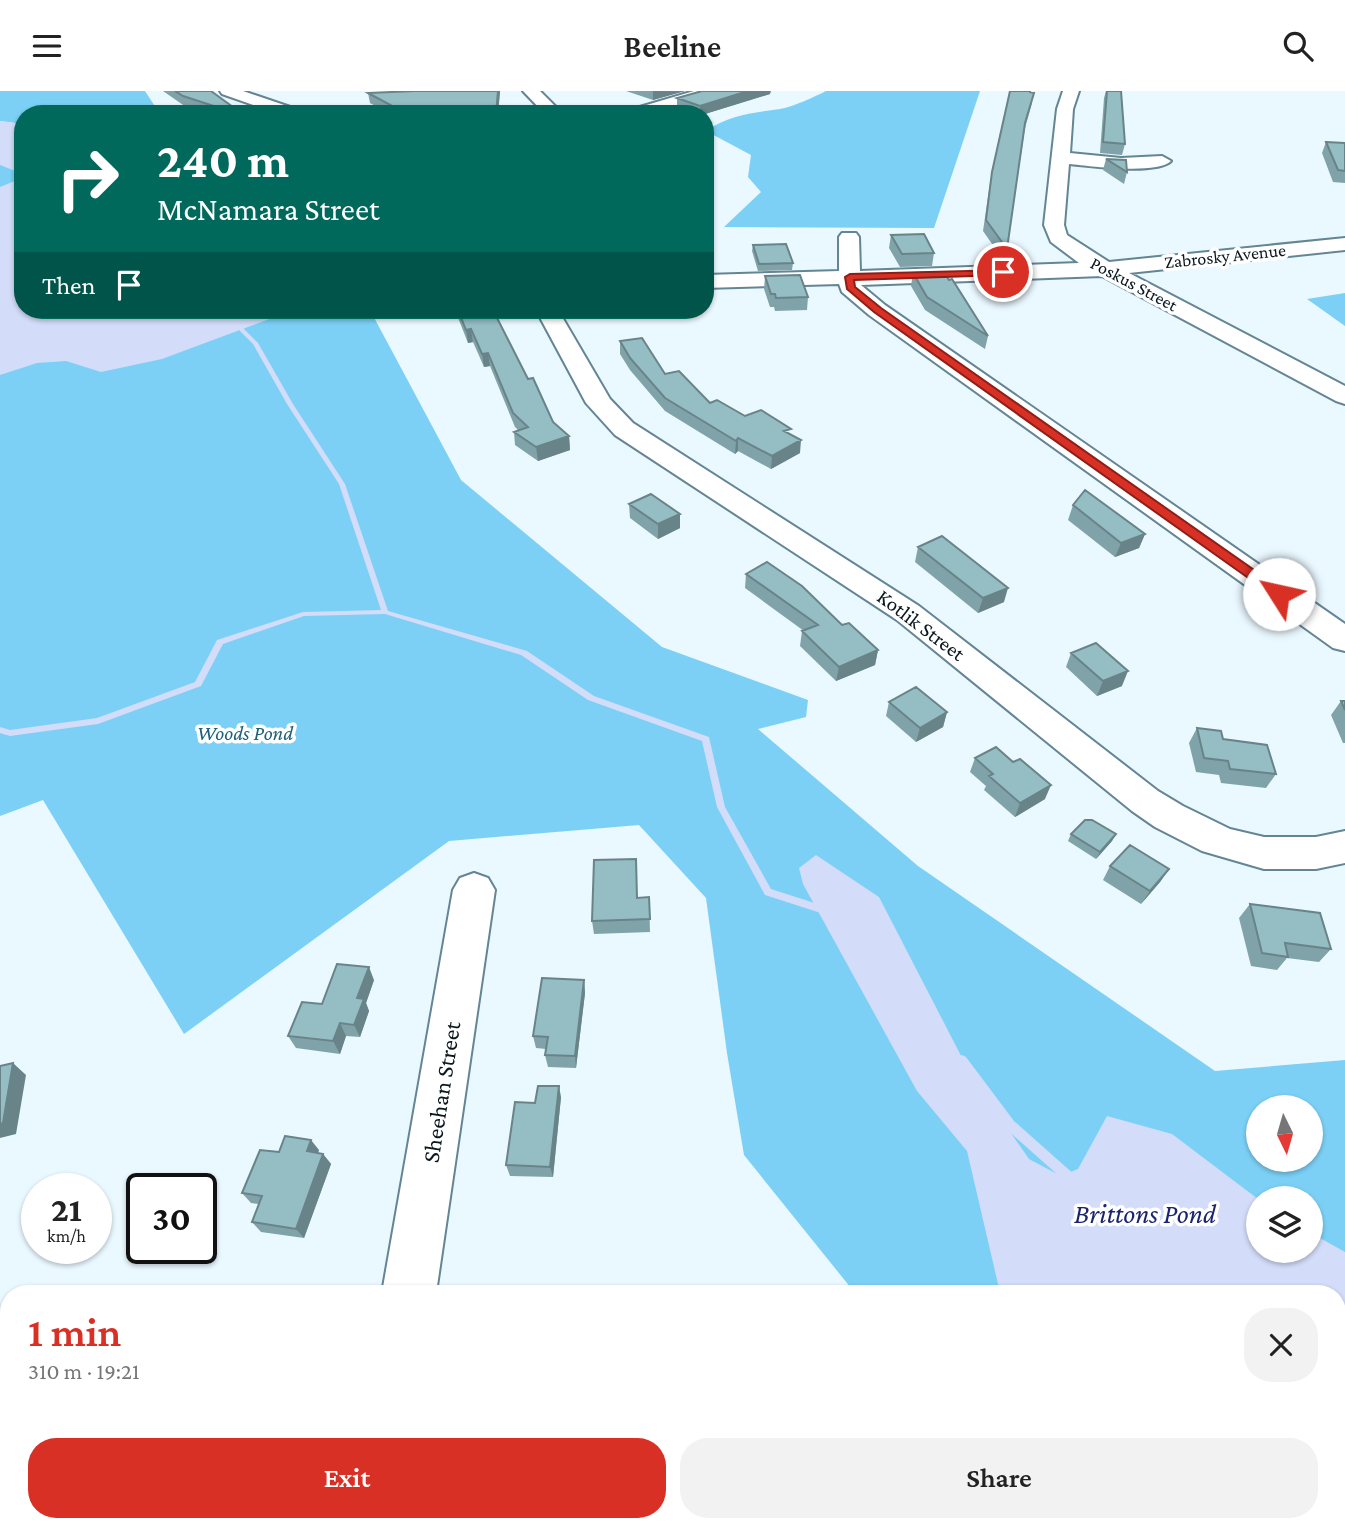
<!DOCTYPE html>
<meta charset="utf-8">
<style>
body{margin:0;font-family:"Crimson Pro",serif;background:#f2f2f2;color:#222;height:100vh;display:flex;flex-direction:column;font-size:26px;white-space:nowrap}
*{box-sizing:border-box;margin:0}
p{font-size:23px;color:#767676}
.icon{flex:none;width:38px;height:38px;fill:none;stroke:currentColor;stroke-width:2;stroke-linecap:round;stroke-linejoin:round}
.map{position:relative;flex:1;overflow:hidden}
.details{position:absolute;left:0px;top:1194px;width:1346px;height:247px;display:flex;flex-direction:column;background:#fff;border-radius:28px 28px 0 0;box-shadow:0 2px 5px #0004}
.details>*{flex:none}
.banner{position:absolute;left:14px;top:14px;width:700px;height:214px;border-radius:28px;box-shadow:0 2px 5px #0004;background:#00695c;color:#fff;overflow:hidden}
.needle{width:46px;rotate:175deg}
.controls{position:absolute;left:1246px;top:1004px;display:grid;gap:14px}
.controls a{display:grid;place-items:center;width:77px;height:77px;border-radius:50%;background:#fff;box-shadow:0 2px 5px #0004;font-size:35px}
.speed{position:absolute;left:21px;top:1082px;display:flex;gap:14px;font-size:35px;font-weight:700;text-align:center}
.speed>*{display:grid;place-content:center;width:91px;height:91px;border-radius:50%;background:#fff;box-shadow:0 2px 5px #0004;line-height:1}
.speed small{font-size:18px;font-weight:400}
.speed .limit{border:4px solid #111;border-radius:10px;background:#fff;color:#111}
.pin{position:absolute;display:grid;place-items:center;width:60px;height:60px;color:#fff;margin:-30px;border:4px solid #fff;border-radius:50%;box-shadow:0 2px 7px #0007}
.me{position:absolute;width:77px;margin:-38px;rotate:305deg;stroke-linejoin:round;filter:drop-shadow(0 0 5px #0008)}
.turn{display:flex;align-items:center;gap:24px;height:147px;padding:0 28px;font-size:32px}
.turn .icon{width:91px;height:91px;stroke-width:2.5}
.turn b{display:block;font-size:49px;line-height:60px}
.then{display:flex;align-items:center;height:66px;padding:0 28px;background:#0003;gap:14px;font-size:26px}
.round{display:grid;place-items:center;flex:none;width:74px;height:74px;border-radius:28px;background:#f2f2f2}
.head{display:flex;align-items:center;justify-content:space-between;height:119px;padding:0 28px}
h1{font-size:42px;font-weight:600;line-height:52px;color:#d93025}
.primary-button{display:flex;gap:14px;margin-top:auto;padding:14px 28px}
.primary-button a{flex:1;height:80px;border-radius:28px;background:#d93025;color:#fff;font-size:28px;font-weight:600;line-height:80px;text-align:center}
.primary-button a+a{background:#f2f2f2;color:#222}
header{display:flex;justify-content:space-between;align-items:center;height:91px;padding:0 28px;background:#fff;font-size:32px;font-weight:600}
.map>svg:first-child{display:block}
.green{fill:#7cd0f6;fill-rule:evenodd}
.water{fill:#d3dcf8}
.lines{fill:none;stroke-linecap:round;stroke-linejoin:round}
.stream{fill:#d3dcf8;fill-rule:evenodd}
.minor-casing{stroke:#648594;stroke-width:4}
.minor{fill:#fff;fill-rule:evenodd}
.wall{fill:#80a3a9}
.shaded-wall{fill:#688489}
.building{fill:#95bdc4;stroke:#688489;stroke-width:2}
.route{fill:#d93025;stroke:#8d1f18;stroke-width:2}
.labels{text-anchor:middle;dominant-baseline:central;stroke-width:7;stroke-linejoin:round;paint-order:stroke}
.far-street-label{font-size:18px;fill:#0a171d;stroke:#fff}
.street-label{font-size:21px;fill:#0a171d;stroke:#fff}
.park-label{font-size:21px;font-style:italic;fill:#1e607a;stroke:#fff}
.near-street-label{font-size:24px;fill:#0a171d;stroke:#fff}
.near-water-label{font-size:28px;font-style:italic;fill:#1a236e;stroke:#fff}
</style>
<header><svg class="icon" aria-label="menu" viewBox="0 0 24 24"><path d="M4 6h16M4 12h16M4 18h16"/></svg>Beeline<svg class="icon" aria-label="search" viewBox="0 0 24 24"><circle cx="10" cy="10" r="6"/><path d="M15 15l6 6"/></svg></header>
<div class="map">
<svg width="1345" height="1440" viewBox="0 0 1345 1440">
<rect width="100%" height="100%" fill="#eaf8ff"/>
<path class="green" d="M 0,0 L 145,0 L 160,23 L 23,23 L 23,33 L 0,30 Z
M 826,0 L 980,0 L 934,137 L 724,136 L 761,101 L 748,86 L 751,64 L 706,40 C 729,24 752,22 780,18 C 795,15 812,7 826,0 Z
M 0,60 L 23,71 L 23,219 L 370,219 L 461,389 L 662,556 L 808,609 L 806,626 L 758,638 L 918,775 L 1215,980 L 1345,969 L 1345,1440 L 1181,1440 L 1169,1432 L 1337,1432 L 1337,1202 L 855,1202 L 744,1064 L 727,962 L 706,807 L 639,734 L 449,750 L 184,943 L 43,709 L 0,725 ZM 1258,1017 L 1311,1017 L 1311,1069 L 1258,1069 ZM 1258,1108 L 1311,1108 L 1311,1160 L 1258,1160 Z
M 1345,202 L 1345,235 L 1307,208 Z"/>
<path class="water" d="M 0,30 L 23,33 L 23,219 L 294,219 L 162,268 L 101,281 L 66,270 L 37,272 L 0,284 L 0,96 L 22,87 L 18,81 L 0,74 Z
M 816,764 L 879,806 L 972,986 L 1029,1068 L 1061,1085 L 1078,1078 L 1107,1025 L 1172,1043 L 1258,1108 L 1258,1160 L 1311,1160 L 1311,1142 L 1345,1161 L 1345,1440 L 1299,1440 L 1286,1432 L 1337,1432 L 1337,1202 L 1004,1202 L 998,1193 L 967,1060 L 917,1000 L 803,793 L 799,777 Z"/>
<g class="lines">
<path class="stream" d="M 229,219 L 233,219 L 244,238 L 258,252 L 293,313 L 345,393 L 388,520 L 527,560 L 594,605 L 709,646 L 725,716 L 771,798 L 830,817 L 832,820 L 830,823 L 827,824 L 765,804 L 717,716 L 702,650 L 588,609 L 521,564 L 385,523 L 304,525 L 223,553 L 201,595 L 98,633 L 10,645 L 0,642 L 0,636 L 10,639 L 97,627 L 195,591 L 217,549 L 303,521 L 381,519 L 339,393 L 287,313 L 253,253 L 240,240 Z
M 962,964 L 966,966 L 1014,1030 L 1076,1085 L 1078,1089 L 1076,1093 L 1072,1095 L 1068,1093 L 1006,1038 L 958,972 L 957,969 L 958,966 Z"/>
<defs>
<path id="minor" d="M 220,0 L 243,0 L 302,20 L 304,23 L 279,23 L 222,3 Z
M 523,0 L 540,0 L 563,23 L 545,23 Z
M 694,0 L 719,0 L 717,3 L 650,23 L 624,23 L 626,20 Z
M 1063,0 L 1079,0 L 1073,18 L 1070,62 L 1121,67 L 1162,65 L 1171,70 C 1157,84 1089,75 1069,73 L 1064,134 L 1067,144 L 1109,171 L 1345,147 L 1345,159 L 1129,182 L 1345,295 L 1345,313 L 1336,310 L 1102,185 L 861,194 L 885,214 L 1345,533 L 1345,560 L 1333,557 L 869,224 L 842,201 L 839,193 L 705,197 L 705,184 L 839,180 L 839,146 L 842,142 L 856,142 L 859,146 L 860,180 L 1079,172 L 1051,151 L 1044,134 L 1057,18 Z
M 536,219 L 558,219 L 610,308 L 633,332 L 919,515 L 1158,700 L 1183,715 L 1230,738 L 1264,746 L 1316,746 L 1345,740 L 1345,772 L 1316,778 L 1264,778 L 1202,760 L 1155,736 L 1132,720 L 897,529 L 615,344 L 586,312 Z
M 474,782 L 488,787 L 495,799 L 436,1202 L 382,1202 L 453,799 L 460,787 Z
M 341,1432 L 403,1432 L 402,1440 L 340,1440 Z"/>
</defs>
<use href="#minor" class="minor-casing"/>
<use href="#minor" class="minor"/>
</g>
<path class="wall" d="M 163,0 L 211,0 L 238,23 L 208,23 L 186,16 Z
M 415,0 L 500,0 L 498,23 L 390,23 L 370,12 L 368,2 Z
M 626,0 L 685,0 L 653,9 Z
M 1010,0 L 1030,1 L 1032,12 L 1025,37 L 1007,158 L 1004,170 L 983,140 L 990,92 Z
M 1106,0 L 1121,0 L 1125,53 L 1122,64 L 1100,62 L 1104,7 Z
M 770,3 L 705,23 L 693,23 L 677,18 L 677,7 Z
M 1326,51 L 1345,52 L 1345,92 L 1333,91 L 1322,62 Z
M 1106,68 L 1127,81 L 1124,93 L 1103,79 Z
M 891,144 L 934,162 L 932,175 L 900,176 L 889,157 Z
M 753,154 L 793,172 L 792,179 L 758,180 L 752,160 Z
M 913,182 L 988,245 L 985,258 L 925,219 L 911,195 Z
M 765,185 L 808,206 L 807,219 L 775,220 L 774,216 L 770,216 L 764,198 Z
M 455,219 L 493,219 L 528,288 L 553,331 L 569,345 L 570,359 L 538,370 L 515,354 L 514,341 L 518,339 L 515,336 L 490,275 L 484,276 L 473,251 L 468,252 Z
M 620,250 L 665,283 L 710,312 L 745,325 L 800,362 L 771,378 L 738,360 L 735,363 L 665,320 L 630,279 L 620,263 Z
M 629,413 L 680,423 L 680,437 L 658,448 L 630,427 Z
M 1073,414 L 1145,443 L 1139,457 L 1115,466 L 1068,429 Z
M 918,456 L 1004,511 L 978,522 L 915,471 Z
M 746,483 L 842,534 L 878,559 L 875,574 L 836,590 L 800,555 L 802,540 L 804,540 L 745,497 Z
M 1071,562 L 1122,595 L 1097,605 L 1066,576 Z
M 1341,610 L 1345,610 L 1345,652 L 1343,652 L 1331,624 Z
M 889,611 L 947,621 L 943,636 L 916,651 L 886,625 Z
M 1197,637 L 1223,648 L 1276,683 L 1266,697 L 1221,692 L 1219,684 L 1196,681 L 1189,652 Z
M 975,667 L 1013,671 L 1045,708 L 1015,726 L 984,699 L 986,695 L 970,681 Z
M 1071,743 L 1116,743 L 1112,750 L 1096,768 L 1068,750 Z
M 1110,775 L 1169,778 L 1160,791 L 1141,813 L 1103,789 Z
M 649,806 L 650,841 L 594,843 L 592,830 L 637,807 Z
M 1250,813 L 1331,858 L 1319,871 L 1287,867 L 1277,879 L 1251,875 L 1239,827 Z
M 374,889 L 366,912 L 369,920 L 360,946 L 346,945 L 340,963 L 296,957 L 288,945 L 322,913 Z
M 584,889 L 585,902 L 576,977 L 548,976 L 545,964 L 546,958 L 536,957 L 533,945 Z
M 561,1006 L 553,1086 L 510,1085 L 506,1074 L 535,1012 Z
M 319,1059 L 318,1062 L 323,1063 L 331,1073 L 304,1147 L 261,1141 L 252,1131 L 259,1113 L 251,1112 L 242,1102 L 279,1061 Z"/>
<path class="shaded-wall" d="M 498,0 L 500,0 L 498,23 L 496,23 Z
M 653,0 L 685,0 L 653,9 Z
M 748,0 L 771,0 L 770,3 L 705,23 L 700,23 L 700,15 Z
M 471,238 L 473,251 L 468,252 L 466,239 Z
M 488,262 L 490,275 L 484,276 L 482,263 Z
M 569,345 L 570,359 L 538,370 L 536,356 Z
M 738,347 L 738,360 L 735,363 L 736,350 Z
M 801,349 L 800,362 L 771,378 L 772,365 Z
M 680,423 L 680,437 L 658,448 L 658,433 Z
M 1145,443 L 1139,457 L 1115,466 L 1121,452 Z
M 1008,497 L 1004,511 L 978,522 L 983,507 Z
M 878,559 L 875,574 L 836,590 L 839,576 Z
M 1128,580 L 1122,595 L 1097,605 L 1103,590 Z
M 947,621 L 943,636 L 916,651 L 920,637 Z
M 1051,694 L 1045,708 L 1015,726 L 1020,712 Z
M 1116,743 L 1112,750 L 1096,768 L 1100,761 Z
M 1169,778 L 1160,791 L 1141,813 L 1150,800 Z
M 369,876 L 374,889 L 366,912 L 369,920 L 360,946 L 354,934 L 357,907 Z
M 584,889 L 585,902 L 576,977 L 575,965 Z
M 340,932 L 346,945 L 340,963 L 333,950 Z
M 13,972 L 26,984 L 16,1043 L 0,1047 L 0,1033 Z
M 559,995 L 561,1006 L 553,1086 L 550,1076 Z
M 311,1049 L 319,1059 L 314,1071 L 307,1060 Z
M 323,1063 L 331,1073 L 304,1147 L 296,1138 Z
M 234,1432 L 251,1432 L 250,1440 L 232,1440 Z
M 559,1432 L 562,1432 L 561,1440 L 558,1440 Z"/>
<path class="building" d="M 175,0 L 211,0 L 237,19 L 235,22 L 183,5 Z
M 415,0 L 498,0 L 496,23 L 407,23 L 368,2 Z
M 702,0 L 748,0 L 700,15 L 677,7 Z
M 1010,0 L 1030,0 L 1030,1 L 1034,2 L 1025,32 L 1007,158 L 986,129 L 992,81 Z
M 1107,0 L 1121,0 L 1125,53 L 1103,51 Z
M 1326,51 L 1345,52 L 1345,80 L 1338,79 Z
M 1106,68 L 1126,69 L 1127,81 Z
M 924,143 L 934,162 L 902,163 L 891,144 Z
M 786,153 L 793,172 L 759,173 L 753,154 Z
M 944,181 L 949,189 L 952,188 L 988,245 L 927,206 L 913,182 Z
M 800,184 L 808,206 L 776,207 L 775,203 L 771,203 L 765,185 Z
M 458,219 L 493,219 L 528,288 L 533,287 L 553,331 L 569,345 L 536,356 L 514,341 L 528,336 L 513,322 L 488,262 L 482,263 L 471,238 L 466,239 Z
M 642,247 L 665,283 L 679,280 L 710,312 L 717,309 L 745,325 L 761,319 L 791,338 L 784,340 L 801,349 L 772,365 L 738,347 L 736,350 L 665,307 L 630,267 L 620,250 Z
M 1085,399 L 1145,443 L 1121,452 L 1073,414 Z
M 651,403 L 680,423 L 658,433 L 629,413 Z
M 942,445 L 1008,497 L 983,507 L 918,456 Z
M 767,471 L 802,495 L 842,534 L 849,532 L 878,559 L 839,576 L 802,540 L 818,534 L 746,483 Z
M 1096,552 L 1128,580 L 1103,590 L 1071,562 Z
M 916,596 L 947,621 L 920,637 L 889,611 Z
M 1341,610 L 1345,610 L 1345,619 Z
M 1197,637 L 1221,640 L 1223,648 L 1267,654 L 1276,683 L 1230,678 L 1228,670 L 1204,667 Z
M 996,656 L 1013,671 L 1020,668 L 1051,694 L 1020,712 L 989,685 L 993,683 L 975,667 Z
M 1085,729 L 1092,729 L 1116,743 L 1100,761 L 1071,743 Z
M 1130,754 L 1169,778 L 1150,800 L 1110,775 Z
M 636,768 L 637,807 L 649,806 L 650,828 L 592,830 L 594,769 Z
M 1250,813 L 1320,822 L 1331,858 L 1285,852 L 1288,866 L 1262,862 Z
M 337,873 L 369,876 L 357,907 L 364,908 L 354,934 L 340,932 L 333,950 L 288,945 L 302,911 L 322,913 Z
M 542,887 L 584,889 L 575,965 L 545,964 L 548,946 L 533,945 Z
M 13,972 L 3,1032 L 0,1033 L 0,975 Z
M 538,995 L 559,995 L 550,1076 L 506,1074 L 515,1011 L 535,1012 Z
M 285,1045 L 311,1049 L 307,1060 L 323,1063 L 296,1138 L 252,1131 L 262,1105 L 242,1102 L 260,1059 L 279,1061 Z
M 539,1200 L 539,1202 L 491,1202 L 492,1201 Z
M 173,1432 L 234,1432 L 232,1440 L 171,1440 Z
M 470,1432 L 559,1432 L 558,1440 L 526,1439 L 526,1440 L 469,1440 Z"/>
<path class="route" d="M 1007,179 L 1007,183 L 1003,184 L 854,189 L 855,196 L 881,217 L 1284,500 L 1284,506 L 1275,506 L 874,221 L 847,198 L 845,186 L 850,183 Z"/>
<g class="labels">
<g class="far-street-label">
<text transform="translate(1225 165) rotate(-6)">Zabrosky Avenue</text>
<text transform="translate(1134 193) rotate(28)">Poskus Street</text>
</g>
<g class="street-label">
<text transform="translate(921 534) rotate(37)">Kotlik Street</text>
</g>
<g class="park-label">
<text x="245" y="642">Woods Pond</text>
</g>
<g class="near-street-label">
<text transform="translate(441 1001) rotate(-81)">Sheehan Street</text>
</g>
<g class="near-water-label">
<text x="1145" y="1122">Brittons Pond</text>
</g>
</g>
</svg>
<div class="controls">
<a><svg class="needle" viewBox="-14 -14 28 28"><path d="M0-13l5 13h-10z" fill="#e53935"/><path d="M0 13l5-13h-10z" fill="#767676"/></svg></a>
<a><svg class="icon" aria-label="layers" viewBox="0 0 24 24"><path d="M12 4l9 5-9 5-9-5zM3 14l9 5 9-5"/></svg></a>
</div>
<div class="speed"><div>21<small>km/h</small></div><div class="limit">30</div></div>
<div class="pin" style="left:1003px;top:181px;background:#d93025"><svg class="icon" aria-label="arrive" viewBox="0 0 24 24"><path d="M6 21V4h12l-3 4 3 4H6"/></svg></div>
<svg class="me" style="left:1279px;top:503px" viewBox="-20 -20 40 40"><circle r="19" fill="#fff"/><path d="M0-13L10 11 0 6-10 11z" fill="#d93025"/></svg>
<div class="banner">
<div class="turn"><svg class="icon" aria-label="right" viewBox="0 0 24 24"><path d="M7 20v-9h11M14 6l5 5-5 5"/></svg><div><b>240 m</b>McNamara Street</div></div>
<div class="then">Then<svg class="icon" aria-label="arrive" viewBox="0 0 24 24"><path d="M6 21V4h12l-3 4 3 4H6"/></svg></div>
</div>
<section class="details">
<div class="head"><div><h1>1 min</h1><p>310 m · 19:21</p></div><a class="round"><svg class="icon" aria-label="close" viewBox="0 0 24 24"><path d="M6 6l12 12M18 6L6 18"/></svg></a></div>
<div class="primary-button"><a>Exit</a><a>Share</a></div>
</section>
</div>
